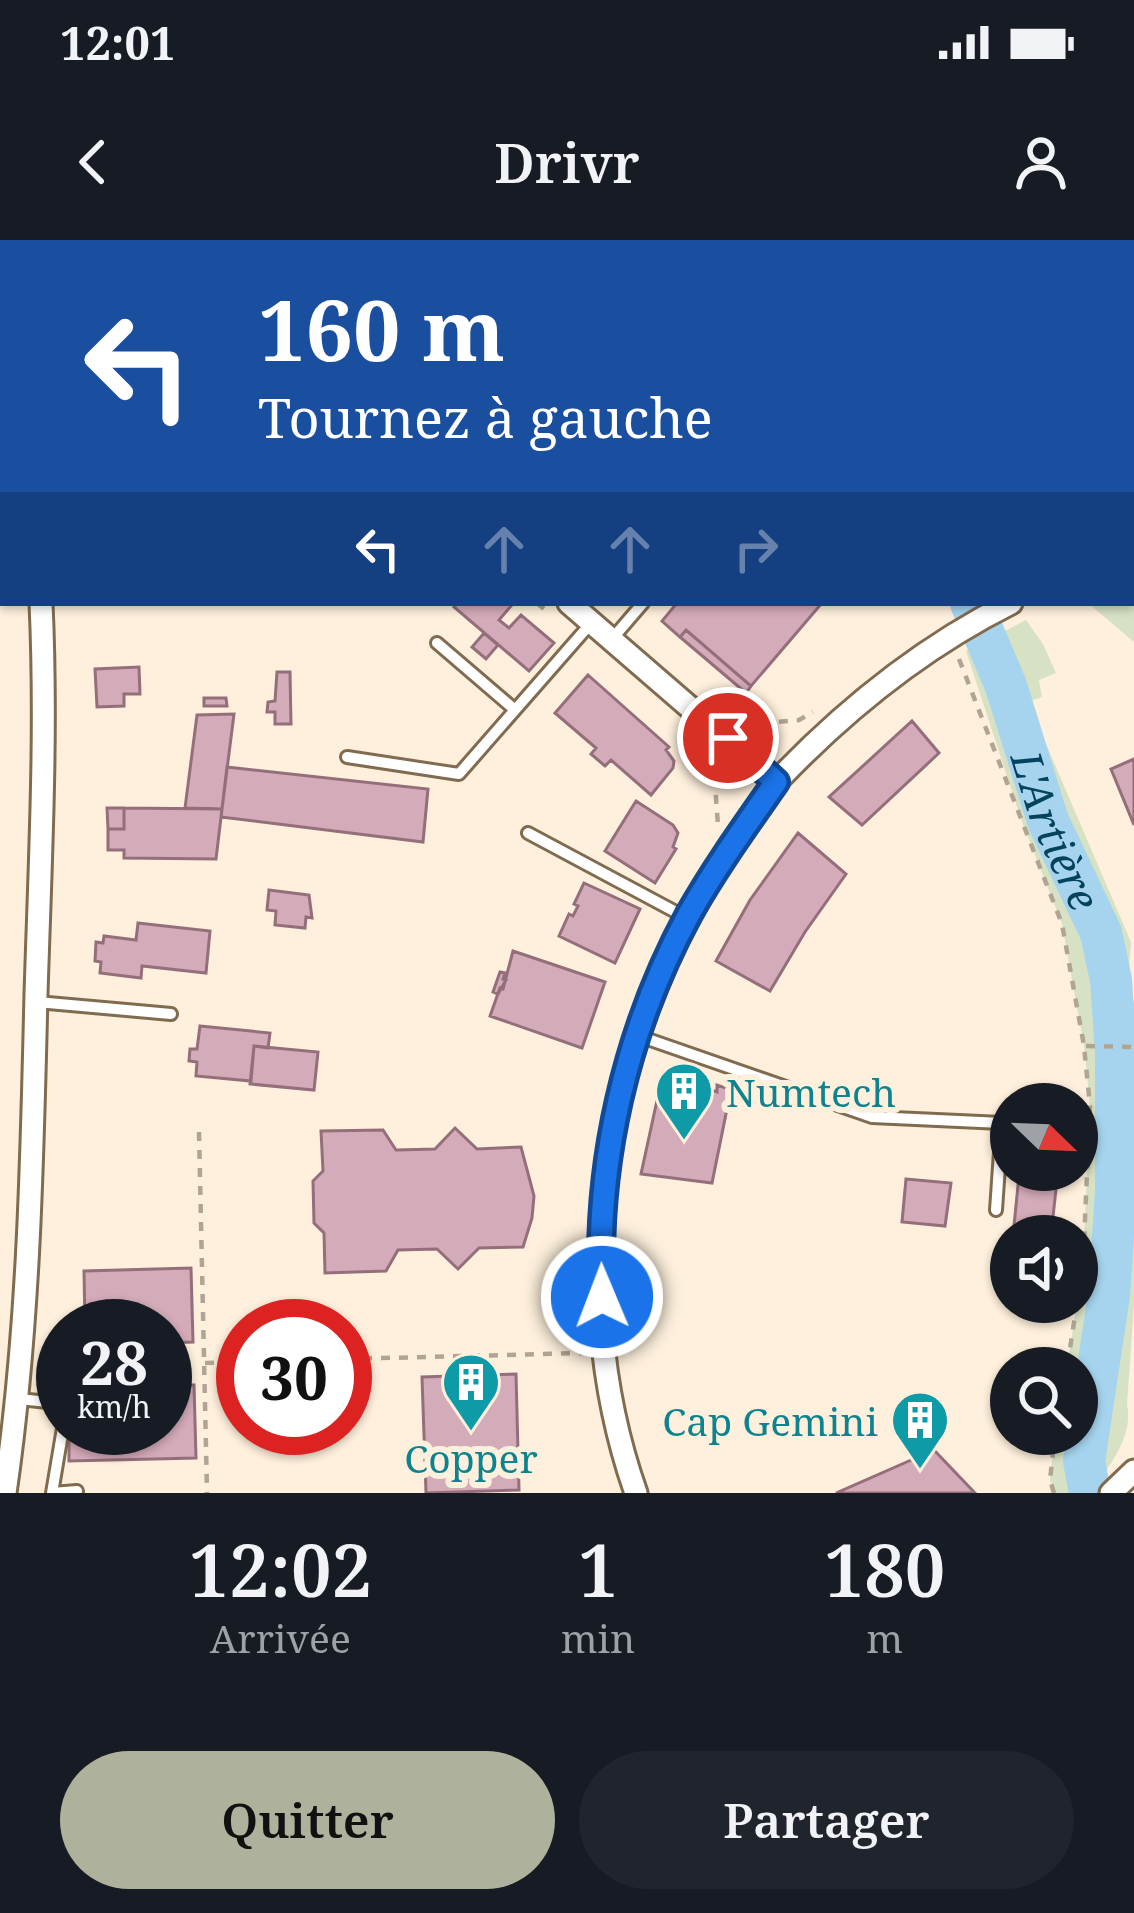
<!DOCTYPE html>
<html lang="fr">
<meta charset="utf-8">
<style>
body{margin:0;font-family:"Noto Serif",serif;background:#20242c;color:#f1f3f6;height:100vh;display:flex;flex-direction:column;font-size:45px;white-space:nowrap}
*{box-sizing:border-box;margin:0}
p{font-size:39px;color:#9ea1a6}
.icon{flex:none;width:66px;height:66px;fill:none;stroke:currentColor;stroke-width:2;stroke-linecap:round;stroke-linejoin:round}
.map{position:relative;height:1253px;overflow:hidden}
.panel{display:flex;flex-direction:column;background:#171b24;flex:1}
.panel>*{flex:none}
.banner{position:absolute;left:0px;top:0px;width:1134px;height:366px;box-shadow:0 3px 9px #0004;background:#1a4fa0;color:#fff;overflow:hidden}
.needle{width:78px;rotate:113deg}
.buttons{position:absolute;left:990px;top:843px;display:grid;gap:24px}
.buttons a{display:grid;place-items:center;width:108px;height:108px;border-radius:50%;background:#171b24;box-shadow:0 3px 9px #0004;font-size:60px}
.speed{position:absolute;left:36px;top:1059px;display:flex;gap:24px;font-size:60px;font-weight:700;text-align:center}
.speed>*{display:grid;place-content:center;width:156px;height:156px;border-radius:50%;background:#171b24;box-shadow:0 3px 9px #0004;line-height:1}
.speed small{font-size:30px;font-weight:400}
.speed .limit{border:18px solid #d22;background:#fff;color:#111}
.pin{position:absolute;display:grid;place-items:center;width:102px;height:102px;color:#fff;margin:-51px;border:6px solid #fff;border-radius:50%;box-shadow:0 3px 12px #0007}
.me{position:absolute;width:132px;margin:-66px;rotate:359deg;stroke-linejoin:round;filter:drop-shadow(0 0 9px #0008)}
.turn{display:flex;align-items:center;gap:42px;height:252px;padding:0 60px;font-size:54px}
.turn .icon{width:156px;height:156px;stroke-width:2.5}
.turn b{display:block;font-size:84px;line-height:102px}
.lanes{display:flex;align-items:center;height:114px;padding:0 60px;background:#0003;justify-content:center;gap:60px;direction:ltr}
.lanes .off{opacity:.35}
.eta{display:flex;justify-content:space-evenly;align-items:center;height:204px;text-align:center}
.eta b{font-size:72px;font-weight:600;line-height:84px}
.button{display:flex;gap:24px;margin-top:auto;padding:24px 60px}
.button a{flex:1;height:138px;border-radius:72px;background:#aeb19c;color:#111;font-size:48px;font-weight:600;line-height:138px;text-align:center}
.button a+a{background:#20242c;color:#f1f3f6}
.status{display:flex;justify-content:space-between;align-items:center;height:84px;padding:0 60px;background:#171b24;direction:ltr}
.status svg{height:33px;fill:currentColor}
header{display:flex;justify-content:space-between;align-items:center;height:156px;padding:0 60px;background:#171b24;font-size:54px;font-weight:600}
.map>svg:first-child{display:block}
.green{fill:#d7e1c4}
.lines{fill:none;stroke-linecap:round;stroke-linejoin:round}
.river{stroke:#a6d4ee;stroke-width:42}
.building{fill:#d4abb8;stroke:#946f7b;stroke-width:3}
.service-casing{stroke:#816b4f;stroke-width:16}
.minor-casing{stroke:#816b4f;stroke-width:27}
.path{stroke:#b0a493;stroke-width:4.5;stroke-dasharray:9 9;stroke-linecap:butt}
.service{stroke:#fff;stroke-width:10}
.minor{stroke:#fff;stroke-width:21}
.route-casing{stroke:#114b97;stroke-width:30}
.route{stroke:#1a73e8;stroke-width:21}
.labels{text-anchor:middle;dominant-baseline:central;stroke-width:12;stroke-linejoin:round;paint-order:stroke}
.culture-label{font-size:39px;fill:#0d838f;stroke:#fef0dc;text-anchor:start}
.water-label{font-size:42px;font-style:italic;fill:#04435d;stroke:#fef0dc}
</style>
<div class="status"><b>12:01</b><svg viewBox="0 0 49 12"><path d="M0 12V9h3v3zM5 12V6h3v6zM10 12V3h3v9zM15 12V0h3v12zM26 1h20v11H26zM47 4h2v5h-2z"/></svg></div>
<header><svg class="icon" aria-label="back" viewBox="0 0 24 24"><path d="M15 5l-7 7 7 7"/></svg>Drivr<svg class="icon" aria-label="person" viewBox="0 0 24 24"><circle cx="12" cy="8" r="4"/><path d="M4 21q1-7 8-7t8 7"/></svg></header>
<div class="map">
<svg width="1134" height="1253" viewBox="0 0 1134 1253">
<rect width="100%" height="100%" fill="#fef0dc"/>
<path class="green" d="M 1131,337 L 1134,337 L 1134,402 L 1088,363 L 1131,363 Z
M 1026,380 L 1043,404 L 1056,433 L 1039,440 L 1042,457 L 1028,462 L 1131,702 L 1128,738 L 1134,764 L 1134,1064 L 1127,1164 C 1134,1198 1108,1228 1089,1253 L 1054,1253 L 1050,1240 L 1055,1194 L 1077,1194 L 1077,1128 L 1067,1128 L 1083,1024 L 1090,866 L 1084,806 L 1062,684 L 1022,582 L 966,411 Z"/>
<g class="lines">
<g class="river">
<path d="M 793,0 L 796,3"/>
<path id="s1" d="M 971,363 L 1006,446 L 1048,581 L 1101,693 L 1111,740 L 1116,812 L 1116,952 L 1109,1055 L 1084,1221 L 1090,1253"/>
</g>
</g>
<path class="building" d="M 147,0 L 241,0 L 148,3 Z
M 457,363 L 507,363 L 511,366 L 499,380 L 509,388 L 521,375 L 554,403 L 529,431 L 454,367 Z
M 677,363 L 822,363 L 751,446 L 686,390 L 680,397 L 662,381 Z
M 686,390 L 751,446 L 746,453 L 680,397 Z
M 484,393 L 498,405 L 486,419 L 472,407 Z
M 139,427 L 140,454 L 124,454 L 124,466 L 97,467 L 95,429 Z
M 277,432 L 290,432 L 291,484 L 275,484 L 275,472 L 267,472 L 268,462 L 275,461 Z
M 588,435 L 669,507 L 666,510 L 674,521 L 673,528 L 651,555 L 611,520 L 605,526 L 591,514 L 596,508 L 555,473 Z
M 204,458 L 226,458 L 227,466 L 204,466 Z
M 234,474 L 222,569 L 185,568 L 197,475 Z
M 912,481 L 939,513 L 862,585 L 829,557 Z
M 1134,519 L 1134,585 L 1111,529 Z
M 227,527 L 428,549 L 423,602 L 221,577 Z
M 636,561 L 673,585 L 678,593 L 673,607 L 676,609 L 655,643 L 605,611 Z
M 107,568 L 124,568 L 124,589 L 108,589 Z
M 124,568 L 222,569 L 216,619 L 124,618 L 124,610 L 108,610 L 108,589 L 124,589 Z
M 798,593 L 846,634 L 805,692 L 770,751 L 716,721 L 750,660 Z
M 584,643 L 640,669 L 615,723 L 559,696 L 569,674 L 573,676 L 578,666 L 574,664 Z
M 269,650 L 309,655 L 312,678 L 306,677 L 305,688 L 275,685 L 276,671 L 267,670 Z
M 138,683 L 210,691 L 206,733 L 142,726 L 141,738 L 100,733 L 101,722 L 95,721 L 96,702 L 103,703 L 104,696 L 136,700 Z
M 513,711 L 605,742 L 582,808 L 490,776 L 500,748 L 503,749 Z
M 500,732 L 505,733 L 503,739 L 506,740 L 498,754 L 493,752 Z
M 200,786 L 270,793 L 268,808 L 254,806 L 251,841 L 196,836 L 197,822 L 189,821 L 190,809 L 197,809 Z
M 254,806 L 318,812 L 314,850 L 250,844 Z
M 663,833 L 717,852 L 717,845 L 735,851 L 731,869 L 727,869 L 712,943 L 641,934 Z
M 455,888 L 477,909 L 521,907 L 534,956 L 532,978 L 523,1007 L 479,1008 L 458,1029 L 437,1009 L 398,1010 L 386,1031 L 325,1033 L 324,993 L 314,983 L 313,941 L 323,931 L 321,891 L 383,890 L 396,910 L 435,909 Z
M 1028,930 L 1058,930 L 1051,996 L 1013,996 L 1019,935 L 1027,936 Z
M 906,939 L 951,943 L 945,986 L 902,982 Z
M 191,1028 L 193,1102 L 165,1103 L 165,1086 L 85,1086 L 84,1031 Z
M 516,1134 L 519,1250 L 426,1253 L 422,1137 Z
M 165,1145 L 194,1145 L 196,1218 L 69,1221 L 69,1188 L 165,1188 Z
M 934,1210 L 975,1253 L 836,1253 Z"/>
<g class="lines">
<defs>
<path id="service" d="M 612,399 L 643,363
M 437,403 L 514,469
M 347,517 L 459,534 L 592,382
M 528,593 L 687,678
M 37,762 L 171,774
M 639,796 L 872,877 L 1002,883 L 996,970
M 19,1159 L 48,1162 L 61,1171 L 63,1186
M 52,1253 L 63,1188
M 52,1253 L 77,1251"/>
<path id="minor" d="M 13,0 L 14,3
M 1131,315 L 1134,315
M 569,363 L 776,542
M 5,1253 C 29,1087 32,921 36,754 C 40,624 47,493 41,363
M 636,1253 C 562,1043 604,797 727,614 C 743,590 759,561 779,539 C 846,469 925,406 1011,363
M 1111,1253 L 1134,1231"/>
</defs>
<use href="#service" class="service-casing"/>
<use href="#minor" class="minor-casing"/>
<path class="path" d="M 848,0 L 851,3
M 537,363 L 550,374
M 959,419 L 1062,684 L 1084,806 L 1090,866 L 1083,1024 L 1067,1128
M 743,485 L 799,480 L 813,472
M 713,519 L 718,585
M 1086,806 L 1134,807
M 1077,866 L 1090,866
M 199,892 L 207,1253
M 345,1119 L 584,1113
M 205,1123 L 243,1122
M 1054,1253 L 1050,1240 L 1055,1194"/>
<use href="#service" class="service"/>
<use href="#minor" class="minor"/>
</g>
<g class="lines">
<defs>
<path id="route" d="M 602,1057 C 595,924 626,790 689,674 C 715,628 746,585 776,542 L 728,498"/>
</defs>
<use href="#route" class="route-casing"/>
<use href="#route" class="route"/>
</g>
<defs>
<symbol id="building-pin" viewBox="-11 -11 22 30"><path d="M0 17L-7.5 6A9.5 9.5 0 1 1 7.5 6Z" fill="#0f9aa8" stroke="#fef0dc"/><path d="M-4-6H4V6H1V3H-1V6H-4ZM-2.5-4.3h1.7v1.8h-1.7ZM.8-4.3h1.7v1.8H.8ZM-2.5-1h1.7V.8h-1.7ZM.8-1h1.7V.8H.8Z" fill="#fff"/></symbol>
</defs>
<g fill-rule="evenodd">
<use href="#building-pin" x="651" y="818" width="66" height="90"/>
<use href="#building-pin" x="438" y="1109" width="66" height="90"/>
<use href="#building-pin" x="887" y="1147" width="66" height="90"/>
</g>
<g class="labels">
<g class="culture-label">
<text x="726" y="851">Numtech</text>
<text x="878" y="1180" text-anchor="end">Cap Gemini</text>
<text x="471" y="1217" text-anchor="middle">Copper</text>
</g>
<g class="water-label">
<text stroke="none"><textPath href="#s1" startOffset="243">L'Artière</textPath></text>
</g>
</g>
</svg>
<div class="buttons">
<a><svg class="needle" viewBox="-14 -14 28 28"><path d="M0-13l5 13h-10z" fill="#e53935"/><path d="M0 13l5-13h-10z" fill="#9ea1a6"/></svg></a>
<a><svg class="icon" aria-label="sound" viewBox="0 0 24 24"><path d="M4 9h4l5-4v14l-5-4H4zM17 9q2 3 0 6"/></svg></a>
<a><svg class="icon" aria-label="search" viewBox="0 0 24 24"><circle cx="10" cy="10" r="6"/><path d="M15 15l6 6"/></svg></a>
</div>
<div class="speed"><div>28<small>km/h</small></div><div class="limit">30</div></div>
<div class="pin" style="left:728px;top:498px;background:#d93025"><svg class="icon" aria-label="arrive" viewBox="0 0 24 24"><path d="M6 21V4h12l-3 4 3 4H6"/></svg></div>
<svg class="me" style="left:602px;top:1057px" viewBox="-20 -20 40 40"><circle r="17" fill="#1a73e8" stroke="#fff" stroke-width="3"/><path d="M0-11L8 9 0 5-8 9z" fill="#fff"/></svg>
<div class="banner">
<div class="turn"><svg class="icon" aria-label="left" viewBox="0 0 24 24"><path d="M17 20v-9H6M10 6l-5 5 5 5"/></svg><div><b>160 m</b>Tournez à gauche</div></div>
<div class="lanes"><svg class="icon" aria-label="left" viewBox="0 0 24 24"><path d="M17 20v-9H6M10 6l-5 5 5 5"/></svg><svg class="icon off" aria-label="ahead" viewBox="0 0 24 24"><path d="M12 20V5M6 11l6-6 6 6"/></svg><svg class="icon off" aria-label="ahead" viewBox="0 0 24 24"><path d="M12 20V5M6 11l6-6 6 6"/></svg><svg class="icon off" aria-label="right" viewBox="0 0 24 24"><path d="M7 20v-9h11M14 6l5 5-5 5"/></svg></div>
</div>
</div>
<section class="panel">
<div class="eta">
<div><b>12:02</b><p>Arrivée</p></div>
<div><b>1</b><p>min</p></div>
<div><b>180</b><p>m</p></div>
</div>
<div class="button"><a>Quitter</a><a>Partager</a></div>
</section>
